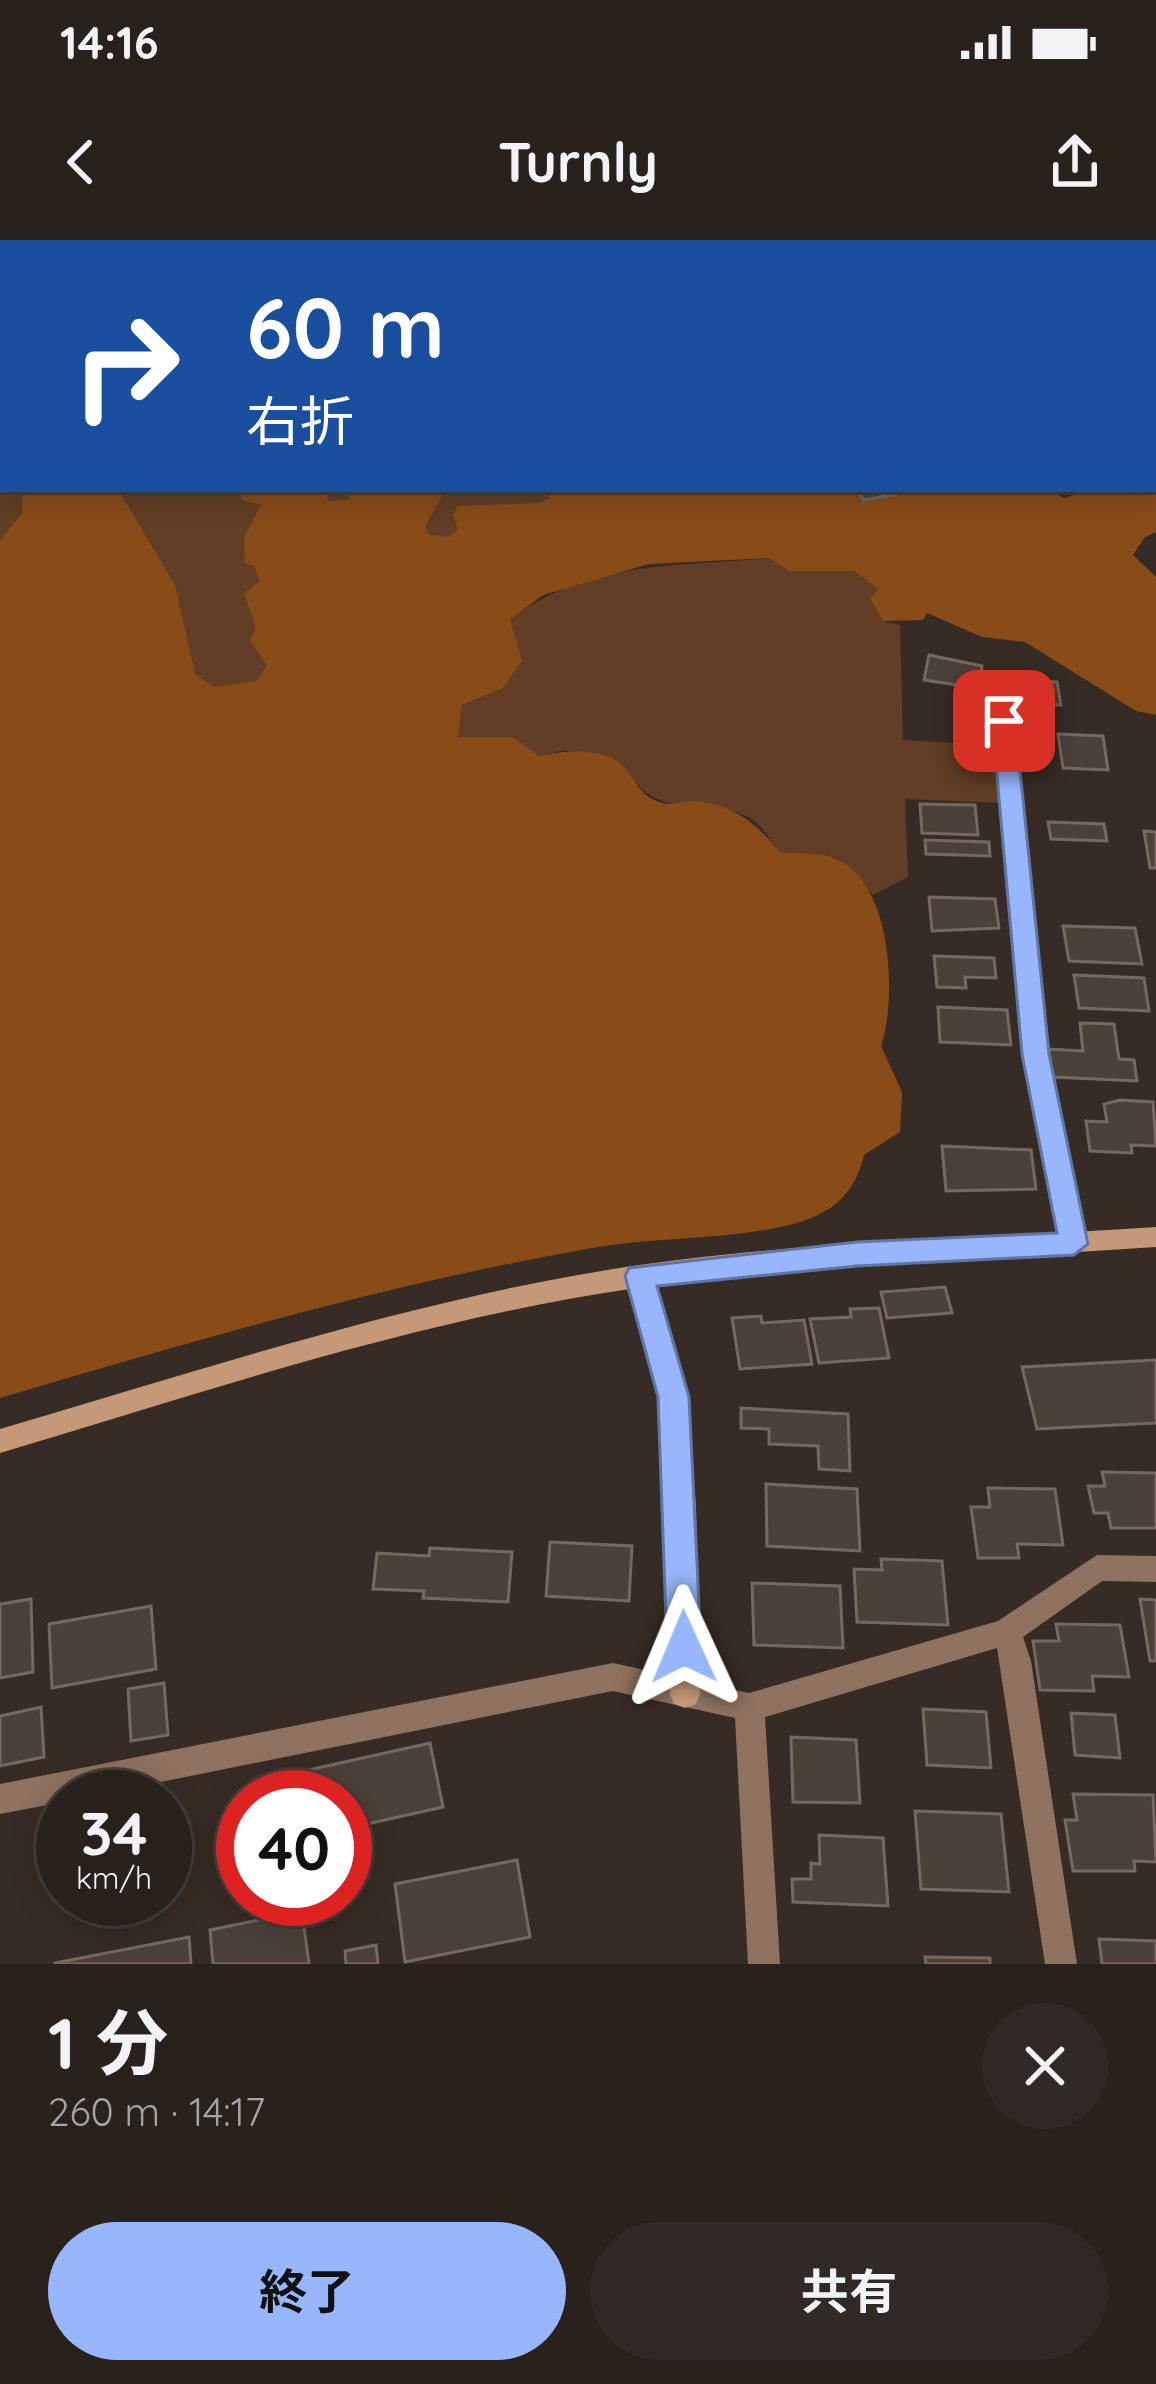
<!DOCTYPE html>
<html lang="ja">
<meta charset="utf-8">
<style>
body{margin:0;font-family:Quicksand,"Noto Sans JP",sans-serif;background:#312925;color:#f1f3f6;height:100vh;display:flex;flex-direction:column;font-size:45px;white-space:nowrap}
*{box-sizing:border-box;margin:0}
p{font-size:39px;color:#a5a3a3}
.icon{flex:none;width:66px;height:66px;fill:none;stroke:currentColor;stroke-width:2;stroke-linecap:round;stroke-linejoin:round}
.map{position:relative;height:1724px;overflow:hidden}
.drawer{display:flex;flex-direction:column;background:#29211c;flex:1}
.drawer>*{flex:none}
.hud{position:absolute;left:0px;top:0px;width:1158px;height:252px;box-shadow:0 6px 30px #0003,0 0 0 3px #453e3b;background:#1a4fa0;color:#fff;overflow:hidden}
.speed{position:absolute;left:36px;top:1530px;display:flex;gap:24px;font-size:60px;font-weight:700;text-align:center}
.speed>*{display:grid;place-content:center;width:156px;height:156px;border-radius:50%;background:#29211c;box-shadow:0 6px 30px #0003,0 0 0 3px #453e3b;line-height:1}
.speed small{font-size:30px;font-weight:400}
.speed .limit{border:18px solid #d22;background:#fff;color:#111}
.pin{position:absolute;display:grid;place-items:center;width:102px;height:102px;color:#fff;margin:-51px;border-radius:24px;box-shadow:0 6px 18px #0006}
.me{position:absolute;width:132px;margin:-66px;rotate:359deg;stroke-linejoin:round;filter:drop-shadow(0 0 9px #0008)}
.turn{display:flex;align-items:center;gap:42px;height:252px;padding:0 48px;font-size:54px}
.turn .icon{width:156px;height:156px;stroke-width:2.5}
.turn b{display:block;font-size:84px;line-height:102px}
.round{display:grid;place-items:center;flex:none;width:126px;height:126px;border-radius:63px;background:#312925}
.headline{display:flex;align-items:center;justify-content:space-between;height:204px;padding:0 48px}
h1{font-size:72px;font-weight:700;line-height:90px}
.primary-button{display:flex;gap:24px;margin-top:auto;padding:24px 48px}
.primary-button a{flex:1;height:138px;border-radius:72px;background:#97b6fd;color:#111;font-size:48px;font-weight:700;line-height:138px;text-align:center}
.primary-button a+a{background:#312925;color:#f1f3f6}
.status{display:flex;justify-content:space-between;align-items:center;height:84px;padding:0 60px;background:#29211c;direction:ltr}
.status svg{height:33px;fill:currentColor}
header{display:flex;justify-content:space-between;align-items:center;height:156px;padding:0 48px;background:#29211c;font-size:54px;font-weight:700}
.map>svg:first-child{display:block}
.green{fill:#613e25}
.forest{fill:#894c19}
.building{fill:#4c4139;stroke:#756961;stroke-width:3}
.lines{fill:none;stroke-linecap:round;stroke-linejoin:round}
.street{fill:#8f725f;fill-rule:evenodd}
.secondary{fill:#c59878;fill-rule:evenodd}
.route{fill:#97b6fd;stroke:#6276a4;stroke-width:3}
</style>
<div class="status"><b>14:16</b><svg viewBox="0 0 49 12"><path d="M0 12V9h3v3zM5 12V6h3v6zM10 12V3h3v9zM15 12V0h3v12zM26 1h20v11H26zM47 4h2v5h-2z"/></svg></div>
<header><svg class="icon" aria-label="back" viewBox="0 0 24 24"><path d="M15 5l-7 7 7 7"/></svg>Turnly<svg class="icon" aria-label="share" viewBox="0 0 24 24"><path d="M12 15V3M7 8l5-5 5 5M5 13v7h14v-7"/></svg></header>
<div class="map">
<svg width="1156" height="1724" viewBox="0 0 1156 1724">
<rect width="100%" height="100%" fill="#372c25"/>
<path class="green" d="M 0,0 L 1156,0 L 1155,64 L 1155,3 L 3,3 L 3,249 L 656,249 L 206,475 L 0,395 Z
M 770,318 L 789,331 L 853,331 L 879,349 L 870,359 L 883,381 L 900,385 L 903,500 L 996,505 L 1002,563 L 905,559 L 908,637 L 873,655 L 838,619 L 780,612 C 771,601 761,583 748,577 C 691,551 661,586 623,525 L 564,510 L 539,516 L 513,497 L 458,498 L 462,465 L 503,448 L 510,380 C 588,320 677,327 770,318 Z"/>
<path class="forest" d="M 1156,238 L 1156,292 L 1145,297 L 1133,315 L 1156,337 L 1156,475 L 1136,471 L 1025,402 L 982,397 L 927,373 L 923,380 L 883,381 L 870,359 L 878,349 L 854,331 L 789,331 L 769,318 L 649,324 L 543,355 L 510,380 L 522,421 L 503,448 L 462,465 L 458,497 L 513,497 L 539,516 C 565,510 609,506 627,530 C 637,544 642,556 659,562 C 671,567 683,560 696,561 C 734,565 757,584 780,612 C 796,614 821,612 836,619 C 893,643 897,758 881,806 L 902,852 L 900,892 L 864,915 C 856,950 836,971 800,982 C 733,1001 660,996 592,1008 C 391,1043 196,1100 0,1158 L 0,301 L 22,273 L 23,249 L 118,249 L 175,345 L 195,434 L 214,447 L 256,441 L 267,425 L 250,400 L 256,388 L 244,353 L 260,341 L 254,326 L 245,323 L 244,297 L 261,265 L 242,260 L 238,249 L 322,249 L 330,261 L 347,260 L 357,249 L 446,249 L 425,286 L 429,295 L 449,297 L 458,289 L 453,274 L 458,266 L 539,263 L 549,258 L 552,249 L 1042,249 L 1065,258 L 1090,249 L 1155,249 Z"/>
<path class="building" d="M 856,249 L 924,249 L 864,260 Z
M 929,415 L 982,426 L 978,448 L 924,440 Z
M 1017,440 L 1057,442 L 1061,465 L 1020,464 Z
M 1058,494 L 1103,496 L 1108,530 L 1063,528 Z
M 920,564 L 975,565 L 978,595 L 922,593 Z
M 1048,582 L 1104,584 L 1107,601 L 1051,599 Z
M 1144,591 L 1156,592 L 1156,628 L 1150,628 Z
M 925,600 L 989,602 L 990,616 L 926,614 Z
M 929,657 L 995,659 L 999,688 L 932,691 Z
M 1063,686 L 1135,688 L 1142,724 L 1069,721 Z
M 934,716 L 994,718 L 996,738 L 965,737 L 966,748 L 937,747 Z
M 1074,735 L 1144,738 L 1149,771 L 1079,768 Z
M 938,767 L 1007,770 L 1011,805 L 940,802 Z
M 1080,783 L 1114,784 L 1119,819 L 1134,820 L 1137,841 L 1052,837 L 1049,809 L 1083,811 Z
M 1120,860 L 1153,862 L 1156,906 L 1131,905 L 1132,913 L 1090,911 L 1086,881 L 1107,882 L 1104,864 Z
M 942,906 L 1031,910 L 1036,949 L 946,951 Z
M 945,1047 L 952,1073 L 887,1078 L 881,1052 Z
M 879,1068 L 889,1118 L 819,1123 L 810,1079 L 851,1077 L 850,1069 Z
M 761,1076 L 762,1083 L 804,1080 L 812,1124 L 740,1129 L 732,1078 Z
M 1156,1120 L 1156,1183 L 1037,1189 L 1022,1127 Z
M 741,1168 L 848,1174 L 850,1231 L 819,1229 L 818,1206 L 769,1204 L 769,1189 L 741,1188 Z
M 1102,1232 L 1156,1233 L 1156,1288 L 1111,1288 L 1108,1273 L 1094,1273 L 1088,1246 L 1105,1246 Z
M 766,1244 L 857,1249 L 860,1311 L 767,1306 Z
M 988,1248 L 1055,1249 L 1063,1305 L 1017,1304 L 1019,1318 L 978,1318 L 971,1267 L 990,1267 Z
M 550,1302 L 632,1306 L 629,1361 L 546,1356 Z
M 430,1308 L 512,1312 L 508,1362 L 423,1358 L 424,1351 L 373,1349 L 377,1313 L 429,1316 Z
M 881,1319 L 942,1321 L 948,1385 L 857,1382 L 854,1329 L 882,1330 Z
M 752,1343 L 840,1346 L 843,1408 L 754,1405 Z
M 31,1359 L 33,1432 L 0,1438 L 0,1364 Z
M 1140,1359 L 1156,1360 L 1156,1421 L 1150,1421 Z
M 151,1366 L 156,1429 L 52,1448 L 49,1384 Z
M 1056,1384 L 1120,1385 L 1129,1437 L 1092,1436 L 1094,1451 L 1040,1450 L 1033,1401 L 1059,1401 Z
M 164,1443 L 168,1495 L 131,1501 L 128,1449 Z
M 41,1467 L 44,1517 L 0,1526 L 0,1476 Z
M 923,1469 L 986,1472 L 991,1528 L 927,1525 Z
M 1071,1473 L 1115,1475 L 1120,1518 L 1075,1515 Z
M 791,1497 L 856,1500 L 860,1563 L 793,1562 Z
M 430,1503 L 443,1567 L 345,1589 L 345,1557 L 299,1557 L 295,1533 Z
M 1073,1554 L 1153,1555 L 1156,1622 L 1134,1621 L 1135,1631 L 1073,1631 L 1065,1580 L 1077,1580 Z
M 915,1571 L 1001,1574 L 1009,1652 L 921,1649 Z
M 819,1595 L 883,1598 L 888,1666 L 793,1662 L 792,1639 L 811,1639 L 811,1623 L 820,1624 Z
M 517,1620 L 530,1697 L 405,1722 L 395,1644 Z
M 302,1671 L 309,1724 L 213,1724 L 210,1690 Z
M 189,1697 L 191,1724 L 55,1724 L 55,1723 Z
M 1099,1699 L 1156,1701 L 1156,1724 L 1102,1724 Z
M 376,1705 L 378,1724 L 346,1724 L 345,1711 Z
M 925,1717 L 990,1718 L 990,1724 L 926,1724 Z"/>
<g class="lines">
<path class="street" d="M 1003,475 L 1013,481 L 1048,814 L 1087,1003 L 1083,1010 L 1074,1013 L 1065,1010 L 1061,1003 L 1024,814 L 993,481 Z
M 1097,1315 L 1156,1316 L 1156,1342 L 1102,1341 L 1023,1397 L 1031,1421 L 1077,1724 L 1045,1724 L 997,1408 L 765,1477 L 780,1724 L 748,1724 L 735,1478 L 613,1451 L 86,1557 L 63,1557 L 63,1562 L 0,1574 L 0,1544 L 613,1423 L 749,1453 L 998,1381 Z"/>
<path class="secondary" d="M 1156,987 L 1156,1007 L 797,1030 L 654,1045 L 686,1157 L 696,1266 L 700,1454 L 696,1464 L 685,1468 L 674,1464 L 670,1454 L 668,1266 L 660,1157 L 630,1049 C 414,1081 208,1151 0,1213 L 0,1189 C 192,1133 381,1070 578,1035 C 768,1001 964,1000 1156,987 Z"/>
</g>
<path class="route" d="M 1004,473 L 1015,481 L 1049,814 L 1088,1004 L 1074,1015 L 857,1026 L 657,1046 L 689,1157 L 701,1407 L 696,1418 L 684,1422 L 672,1418 L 667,1407 L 658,1157 L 625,1036 L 629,1028 L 857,1002 L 1057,993 L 1022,814 L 992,481 Z"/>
</svg>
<div class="speed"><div>34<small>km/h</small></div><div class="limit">40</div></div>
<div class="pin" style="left:1004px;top:481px;background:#d93025"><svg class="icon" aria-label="arrive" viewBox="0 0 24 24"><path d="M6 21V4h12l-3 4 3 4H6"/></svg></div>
<svg class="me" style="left:684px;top:1407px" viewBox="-20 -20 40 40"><path d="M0-17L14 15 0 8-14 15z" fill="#97b6fd" stroke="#fff" stroke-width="4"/></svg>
<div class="hud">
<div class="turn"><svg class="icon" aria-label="right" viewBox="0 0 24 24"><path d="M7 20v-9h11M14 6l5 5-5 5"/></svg><div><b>60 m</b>右折</div></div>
</div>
</div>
<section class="drawer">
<div class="headline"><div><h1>1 分</h1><p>260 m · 14:17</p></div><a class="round"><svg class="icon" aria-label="close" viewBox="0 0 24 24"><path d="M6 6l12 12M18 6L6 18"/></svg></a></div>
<div class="primary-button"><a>終了</a><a>共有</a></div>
</section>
